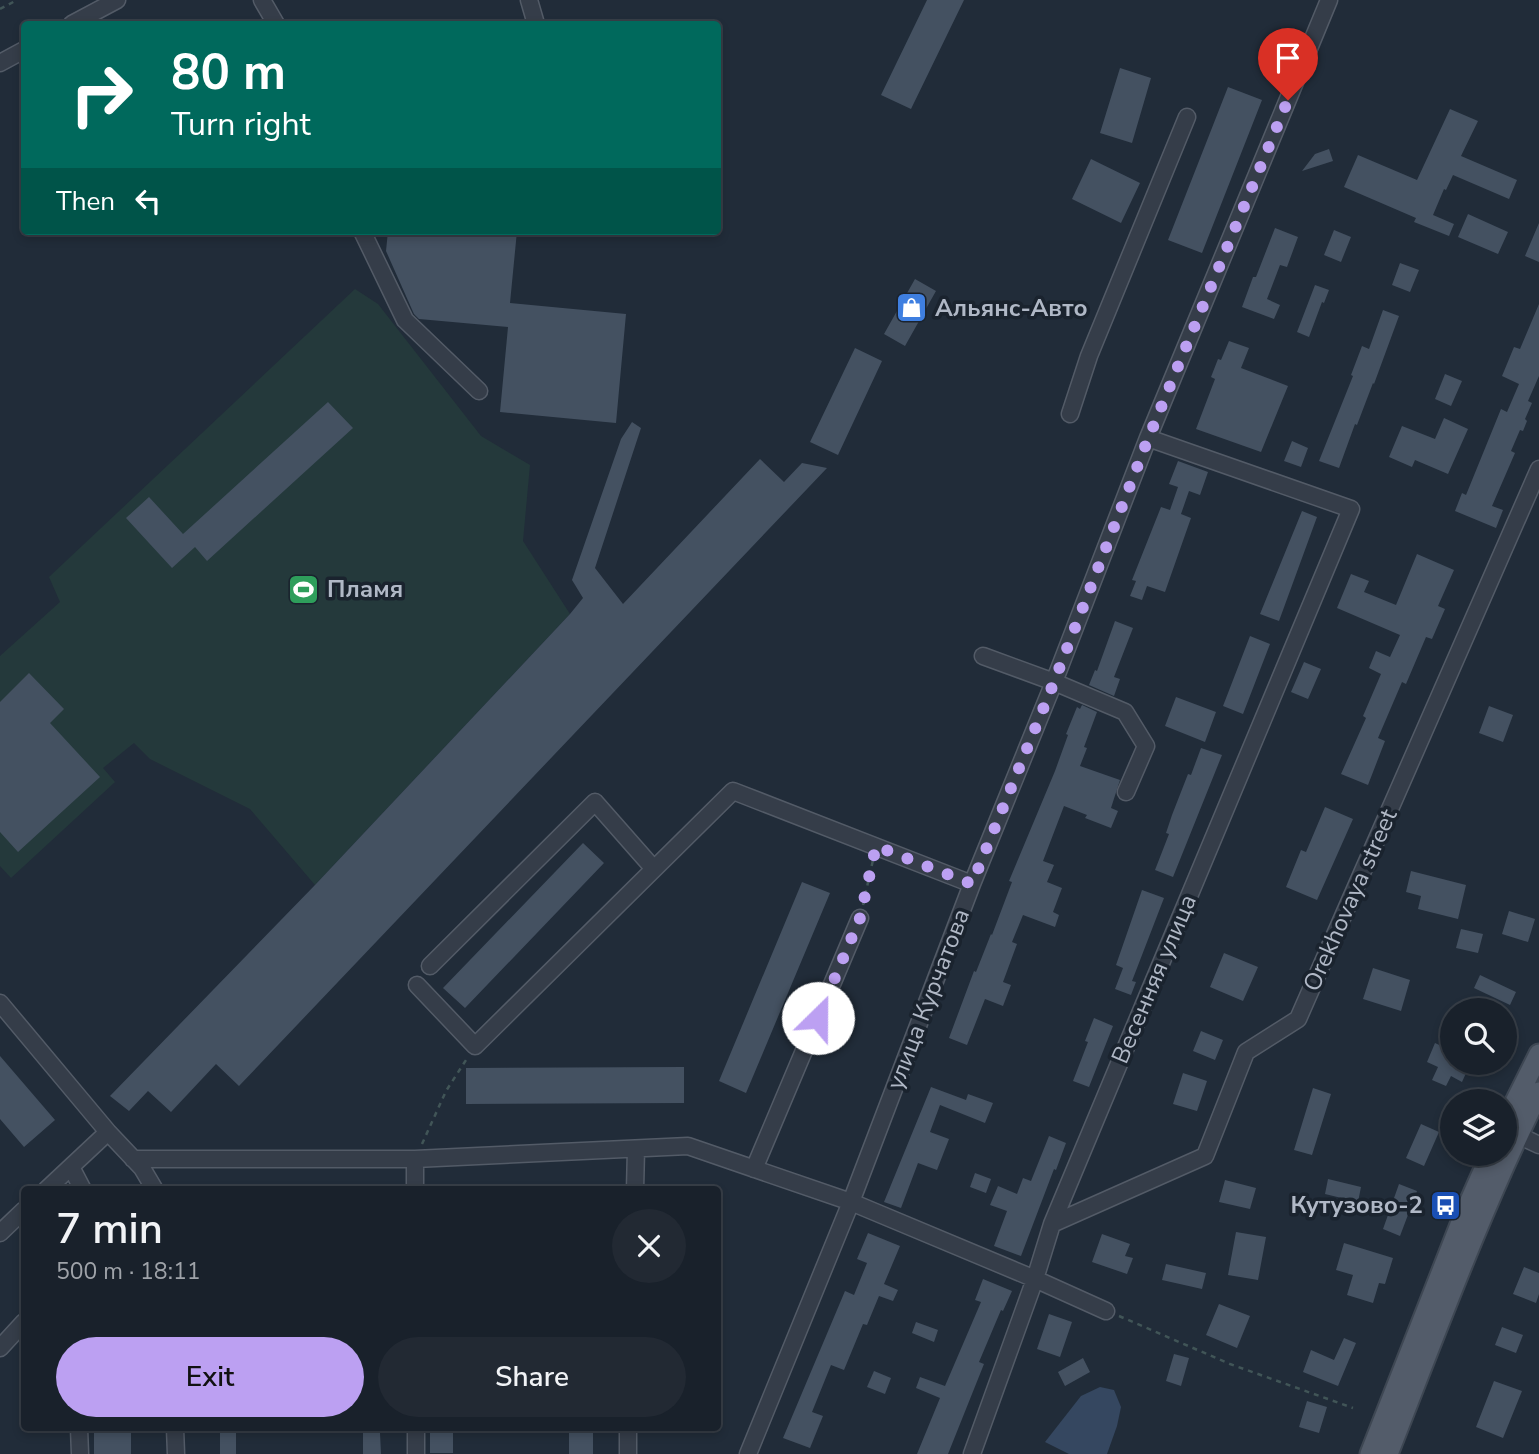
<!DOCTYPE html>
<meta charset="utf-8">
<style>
body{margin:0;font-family:"Nunito Sans",sans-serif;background:#222933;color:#f1f3f6;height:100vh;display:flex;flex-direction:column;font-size:26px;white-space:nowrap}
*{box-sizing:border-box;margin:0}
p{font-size:23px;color:#9fa3a9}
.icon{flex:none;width:38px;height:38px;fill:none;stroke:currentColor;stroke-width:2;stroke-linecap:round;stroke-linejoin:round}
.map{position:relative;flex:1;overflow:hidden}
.sheet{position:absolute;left:21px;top:1186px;width:700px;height:245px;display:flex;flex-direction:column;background:#19212b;border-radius:7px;box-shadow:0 4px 10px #0003,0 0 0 2px #373e47}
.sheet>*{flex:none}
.hud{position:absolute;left:21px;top:21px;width:700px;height:214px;border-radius:7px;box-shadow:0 4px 10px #0003,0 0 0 2px #373e47;background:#00695c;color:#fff;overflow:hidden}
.controls{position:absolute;left:1440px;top:998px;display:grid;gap:14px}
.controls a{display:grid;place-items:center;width:77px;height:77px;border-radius:50%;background:#19212b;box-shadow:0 4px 10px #0003,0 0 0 2px #373e47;font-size:35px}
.pin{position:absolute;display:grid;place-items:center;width:60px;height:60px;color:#fff;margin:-72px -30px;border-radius:50% 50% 50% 0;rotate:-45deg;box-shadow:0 0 7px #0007}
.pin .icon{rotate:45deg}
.me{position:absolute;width:77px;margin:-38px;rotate:23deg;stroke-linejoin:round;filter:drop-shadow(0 0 5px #0008)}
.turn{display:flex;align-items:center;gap:24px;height:147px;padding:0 35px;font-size:32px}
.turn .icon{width:91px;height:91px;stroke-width:2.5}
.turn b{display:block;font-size:49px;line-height:60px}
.then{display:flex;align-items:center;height:66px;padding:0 35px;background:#0003;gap:14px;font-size:26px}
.round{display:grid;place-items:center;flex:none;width:74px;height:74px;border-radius:37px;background:#222933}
.headline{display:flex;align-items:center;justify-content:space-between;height:119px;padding:0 35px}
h1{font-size:42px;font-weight:600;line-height:52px}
.button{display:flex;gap:14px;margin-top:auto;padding:14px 35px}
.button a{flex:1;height:80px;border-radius:42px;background:#bca0f2;color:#111;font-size:28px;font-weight:600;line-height:80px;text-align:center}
.button a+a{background:#222933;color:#f1f3f6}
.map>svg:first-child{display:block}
.green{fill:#24393b}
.water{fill:#354760}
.building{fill:#445161}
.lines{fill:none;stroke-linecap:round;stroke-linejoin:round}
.minor-casing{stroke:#535b67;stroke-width:19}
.major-casing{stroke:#3e4753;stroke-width:23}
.path{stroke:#415557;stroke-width:2.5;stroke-dasharray:5 5;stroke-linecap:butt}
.minor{stroke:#353d49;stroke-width:16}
.major{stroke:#535c6a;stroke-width:19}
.route{stroke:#bca0f2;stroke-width:12;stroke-dasharray:0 21.6}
.labels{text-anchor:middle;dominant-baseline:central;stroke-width:7;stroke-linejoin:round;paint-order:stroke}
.poi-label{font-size:24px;font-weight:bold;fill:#b0b8c6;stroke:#1a232e;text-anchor:start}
.street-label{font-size:24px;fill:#b0b8c6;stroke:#1a232e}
</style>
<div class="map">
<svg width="1539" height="1454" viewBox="0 0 1539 1454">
<rect width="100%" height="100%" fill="#212c39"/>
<path class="green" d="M 355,289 L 378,304 L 481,436 L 530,465 L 523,541 L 570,614 L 315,885 L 250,809 L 150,759 L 134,743 L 103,768 L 115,782 L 11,878 L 0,866 L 0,656 L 60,602 L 49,577 Z"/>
<path class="water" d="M 1100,1387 L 1114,1390 L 1121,1407 L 1117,1426 L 1107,1454 L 1069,1454 L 1045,1442 L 1081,1396 Z"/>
<path class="building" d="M 927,0 L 964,0 L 911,109 L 881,95 Z
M 1120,68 L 1151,78 L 1132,143 L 1100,133 Z
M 1228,87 L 1262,100 L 1202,253 L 1168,240 Z
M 1450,109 L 1478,121 L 1461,156 L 1517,180 L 1509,199 L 1453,175 L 1446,190 L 1444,189 L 1433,215 L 1454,224 L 1449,236 L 1414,222 L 1416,218 L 1344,187 L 1358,155 L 1417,180 Z
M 1329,149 L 1333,161 L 1302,171 L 1315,154 Z
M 1091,159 L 1140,183 L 1121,223 L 1072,199 Z
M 1468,214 L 1508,232 L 1498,254 L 1458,237 Z
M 1539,223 L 1539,262 L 1525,256 Z
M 1275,228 L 1298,237 L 1287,267 L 1280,265 L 1267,299 L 1280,305 L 1274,319 L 1242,307 L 1253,277 L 1256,277 Z
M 1334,230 L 1351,237 L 1341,262 L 1324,255 Z
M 388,231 L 517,231 L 510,303 L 626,314 L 616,423 L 500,412 L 508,327 L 419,319 L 414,314 L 386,251 Z
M 1400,263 L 1419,270 L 1410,292 L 1392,285 Z
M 915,279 L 936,291 L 905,346 L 884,334 Z
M 1315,285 L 1329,290 L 1324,303 L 1322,302 L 1309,337 L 1297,332 Z
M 1539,304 L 1539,376 L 1528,401 L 1532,403 L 1525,419 L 1527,421 L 1523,431 L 1520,430 L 1511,451 L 1515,453 L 1492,506 L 1503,510 L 1496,528 L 1455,511 L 1462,493 L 1466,495 L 1501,409 L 1507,412 L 1519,384 L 1502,376 L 1514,347 L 1520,349 Z
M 1383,310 L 1399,316 L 1374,384 L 1373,383 L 1357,425 L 1355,424 L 1339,468 L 1319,461 L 1353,376 L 1351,375 L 1362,346 L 1369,349 Z
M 1229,341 L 1249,348 L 1241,368 L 1288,386 L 1261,452 L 1196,429 L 1215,379 L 1211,377 L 1218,359 L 1221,360 Z
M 855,348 L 882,361 L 838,455 L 810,442 Z
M 1445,374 L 1462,381 L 1451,406 L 1435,399 Z
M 328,402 L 353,428 L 207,561 L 195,547 L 172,568 L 126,518 L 149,497 L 183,534 Z
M 1444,418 L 1468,429 L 1448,474 L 1415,460 L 1412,467 L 1389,457 L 1402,426 L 1435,439 Z
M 632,422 L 641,428 L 595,568 L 623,604 L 760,459 L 784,482 L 802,463 L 827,468 L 239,1086 L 216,1064 L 171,1112 L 148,1091 L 129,1111 L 110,1096 L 315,885 L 570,614 L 583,598 L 572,580 L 621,439 Z
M 1292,441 L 1308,448 L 1301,467 L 1284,461 Z
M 1178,461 L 1208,472 L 1200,495 L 1189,491 L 1181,514 L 1191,518 L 1165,592 L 1147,586 L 1142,600 L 1130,596 L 1136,581 L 1132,580 L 1161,507 L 1170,510 L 1178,487 L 1169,484 Z
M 1302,511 L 1317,517 L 1279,621 L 1260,614 Z
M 1417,554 L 1454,570 L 1438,606 L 1445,609 L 1432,639 L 1426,637 L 1406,684 L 1402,682 L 1378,738 L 1385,741 L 1368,785 L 1341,774 L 1366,718 L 1363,716 L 1381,674 L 1369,668 L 1376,651 L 1390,657 L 1400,635 L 1337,608 L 1351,574 L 1369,581 L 1364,592 L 1396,605 Z
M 1115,621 L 1133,628 L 1114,677 L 1120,679 L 1114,696 L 1089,685 L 1095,670 L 1097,671 Z
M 1250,636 L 1270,644 L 1243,714 L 1223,706 Z
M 1304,662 L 1321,669 L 1308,699 L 1291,692 Z
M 29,673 L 64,709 L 50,723 L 100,777 L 18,852 L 0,832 L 0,702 Z
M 1176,697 L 1216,712 L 1205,742 L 1165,726 Z
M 1082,705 L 1097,712 L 1084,747 L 1087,748 L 1080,766 L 1120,780 L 1111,808 L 1118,811 L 1111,828 L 1085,818 L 1087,815 L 1064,806 L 1043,861 L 1054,865 L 1047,882 L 1062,888 L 1053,912 L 1059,915 L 1055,927 L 1023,915 L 1012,942 L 1017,944 L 1003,982 L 1011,985 L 1003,1006 L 985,999 L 967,1045 L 949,1038 L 974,971 L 976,972 L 991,934 L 992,935 L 1012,882 L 1009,881 L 1055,771 L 1068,735 L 1066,734 L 1077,707 L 1080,709 Z
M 1489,706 L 1513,715 L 1503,742 L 1479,733 Z
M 1201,748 L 1222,755 L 1173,877 L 1155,870 L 1169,834 L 1166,833 L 1172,815 L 1188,774 L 1191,775 Z
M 1325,807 L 1353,819 L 1317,900 L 1286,887 L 1301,850 L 1306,852 Z
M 583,843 L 604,863 L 465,1008 L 443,988 Z
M 1411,871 L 1466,885 L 1458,919 L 1418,909 L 1421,896 L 1406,892 Z
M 802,882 L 830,893 L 746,1093 L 719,1081 Z
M 1142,890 L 1164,898 L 1132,981 L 1136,982 L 1131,995 L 1115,989 L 1123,968 L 1116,965 Z
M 1509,911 L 1535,919 L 1528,942 L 1502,934 Z
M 1461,929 L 1483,934 L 1478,953 L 1456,948 Z
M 1224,953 L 1258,967 L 1243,1001 L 1210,987 Z
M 1373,968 L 1410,980 L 1401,1011 L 1363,999 Z
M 1480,975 L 1516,992 L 1510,1005 L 1474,988 Z
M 1094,1018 L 1113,1026 L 1089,1087 L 1073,1081 L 1088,1042 L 1085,1041 Z
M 1201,1031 L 1223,1040 L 1215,1060 L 1193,1051 Z
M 1435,1043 L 1452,1051 L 1452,1062 L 1471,1062 L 1462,1082 L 1451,1076 L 1446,1086 L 1432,1080 L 1438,1067 L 1427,1062 Z
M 0,1056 L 55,1120 L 24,1147 L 0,1119 Z
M 684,1067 L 684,1103 L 466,1104 L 466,1068 Z
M 1183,1073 L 1207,1081 L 1197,1111 L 1173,1104 Z
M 931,1087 L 966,1100 L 968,1094 L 993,1103 L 985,1123 L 940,1105 L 930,1132 L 949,1139 L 937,1170 L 918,1163 L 901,1208 L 884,1202 Z
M 1313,1088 L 1331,1094 L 1312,1155 L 1294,1150 Z
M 1421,1124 L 1439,1132 L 1424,1166 L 1406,1158 Z
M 1049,1136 L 1066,1143 L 1056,1170 L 1054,1169 L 1021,1256 L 994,1246 L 1007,1211 L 990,1205 L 998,1186 L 1017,1194 L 1023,1178 L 1031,1181 Z
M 975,1173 L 991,1179 L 986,1193 L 970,1187 Z
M 1328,1179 L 1361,1187 L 1358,1202 L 1325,1194 Z
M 1225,1180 L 1256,1188 L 1250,1209 L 1219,1202 Z
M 1399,1184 L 1417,1191 L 1400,1236 L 1383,1229 Z
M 1236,1232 L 1266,1237 L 1258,1280 L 1228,1275 Z
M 868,1233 L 900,1246 L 884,1284 L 898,1290 L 893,1301 L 879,1296 L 867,1325 L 863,1324 L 844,1370 L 831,1365 L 812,1412 L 823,1416 L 810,1448 L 783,1438 L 845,1291 L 854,1295 L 867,1263 L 857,1259 Z
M 1102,1234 L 1130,1244 L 1125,1256 L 1133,1258 L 1127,1274 L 1092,1262 Z
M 1344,1243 L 1393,1258 L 1385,1284 L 1379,1283 L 1373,1303 L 1347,1295 L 1353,1275 L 1336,1270 Z
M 1166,1264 L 1206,1273 L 1202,1289 L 1162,1280 Z
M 1524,1267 L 1539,1273 L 1539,1294 L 1536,1303 L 1513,1294 Z
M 983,1279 L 1012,1291 L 1003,1311 L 1001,1310 L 979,1362 L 984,1364 L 948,1454 L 917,1454 L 940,1398 L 916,1388 L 920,1377 L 945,1386 L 981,1302 L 975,1300 Z
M 1219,1304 L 1250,1316 L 1237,1348 L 1206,1335 Z
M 1049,1314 L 1072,1322 L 1060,1357 L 1037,1349 Z
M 916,1322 L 938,1330 L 934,1342 L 912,1333 Z
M 1502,1327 L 1523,1335 L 1516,1353 L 1495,1345 Z
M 1344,1338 L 1356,1343 L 1338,1386 L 1303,1372 L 1311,1350 L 1334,1360 Z
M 1174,1354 L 1189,1358 L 1181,1386 L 1166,1381 Z
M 1083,1358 L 1090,1372 L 1065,1386 L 1058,1372 Z
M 874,1371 L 891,1378 L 885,1394 L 867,1387 Z
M 1494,1381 L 1522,1391 L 1503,1438 L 1476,1427 Z
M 1307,1401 L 1327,1407 L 1319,1433 L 1299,1427 Z
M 94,1428 L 131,1428 L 131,1454 L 94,1454 Z
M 220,1428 L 236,1428 L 236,1454 L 220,1454 Z
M 430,1428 L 453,1428 L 453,1453 L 430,1453 Z
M 569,1432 L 593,1432 L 593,1454 L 569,1454 Z
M 363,1433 L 380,1433 L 381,1454 L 363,1454 Z"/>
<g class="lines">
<defs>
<path id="minor" d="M 262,0 L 276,24
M 529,0 L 536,24
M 72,24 L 117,0
M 0,63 L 24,50
M 362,231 L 405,320 L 479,391
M 1070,414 L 1089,356 L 1187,117
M 983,656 L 1054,682 L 1125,712 L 1146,746 L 1126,792
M 430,966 L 595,802 L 654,869
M 417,985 L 475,1046 L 733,791 L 972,884
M 0,1003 L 108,1132 L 142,1168 L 155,1190
M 1518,1135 L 1539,1145
M 133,1159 L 415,1159 L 688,1146 L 851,1202 L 1035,1279 L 1106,1311
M 415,1159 L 415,1190
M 71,1167 L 83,1190
M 754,1169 L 860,918
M 46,1190 L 108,1132
M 635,1190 L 636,1149
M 1052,1224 L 1205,1156 L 1246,1052 L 1298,1019 L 1539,469
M 0,1233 L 24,1210
M 0,1348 L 24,1322
M 79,1428 L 80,1454
M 175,1428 L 176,1454
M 416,1428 L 416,1454
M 628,1454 L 628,1428
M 748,1454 L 851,1202 L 972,884 L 1054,682 L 1148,438 L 1329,0
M 972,1454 L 1035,1279 L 1052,1224 L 1351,509 L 1148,438"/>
<path id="major" d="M 1505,1122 L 1539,1054
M 1370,1454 L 1465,1212 L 1491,1153
M 1388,1454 C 1436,1332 1481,1209 1539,1092"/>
</defs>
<use href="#minor" class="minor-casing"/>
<use href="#major" class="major-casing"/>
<path class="path" d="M 0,9 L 17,0
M 863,905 L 873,860
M 422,1144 L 446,1091 L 466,1060
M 1119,1316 L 1230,1364 L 1353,1408"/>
<use href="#minor" class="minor"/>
<use href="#major" class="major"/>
</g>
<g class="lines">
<path class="route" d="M 818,1018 L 860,918 L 876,846 L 972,884 L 1054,682 L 1148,439 L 1288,100"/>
</g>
<defs>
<symbol id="shop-square" viewBox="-11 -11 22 22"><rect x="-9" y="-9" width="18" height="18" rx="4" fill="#3f7fe0" stroke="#1a232e"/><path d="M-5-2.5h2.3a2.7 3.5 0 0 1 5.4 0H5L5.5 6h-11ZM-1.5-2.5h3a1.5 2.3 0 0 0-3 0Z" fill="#fff"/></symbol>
<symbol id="stadium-square" viewBox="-11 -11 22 22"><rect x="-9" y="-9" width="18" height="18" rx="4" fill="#2e9e5b" stroke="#1a232e"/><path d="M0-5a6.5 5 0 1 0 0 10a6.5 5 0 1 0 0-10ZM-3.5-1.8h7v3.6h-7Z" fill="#fff"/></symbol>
<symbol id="bus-square" viewBox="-11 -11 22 22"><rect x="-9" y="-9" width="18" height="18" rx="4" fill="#1a4fb4" stroke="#1a232e"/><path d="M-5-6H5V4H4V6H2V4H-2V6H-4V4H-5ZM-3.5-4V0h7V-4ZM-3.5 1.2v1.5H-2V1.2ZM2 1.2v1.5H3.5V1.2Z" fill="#fff"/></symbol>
</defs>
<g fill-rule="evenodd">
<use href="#shop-square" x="894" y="290" width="35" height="35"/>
<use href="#stadium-square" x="286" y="572" width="35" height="35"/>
<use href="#bus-square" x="1428" y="1188" width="35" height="35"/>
</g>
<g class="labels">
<g class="poi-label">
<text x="935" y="308">Альянс-Авто</text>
<text x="327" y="589">Пламя</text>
<text x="1423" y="1205" text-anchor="end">Кутузово-2</text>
</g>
<g class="street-label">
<text transform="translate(1350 900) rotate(-66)">Orekhovaya street</text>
<text transform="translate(1154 979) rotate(-67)">Весенняя улица</text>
<text transform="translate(928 999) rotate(-69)">улица Курчатова</text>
</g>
</g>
</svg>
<div class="controls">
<a><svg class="icon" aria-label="search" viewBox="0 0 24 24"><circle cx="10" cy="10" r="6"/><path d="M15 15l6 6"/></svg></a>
<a><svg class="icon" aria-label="layers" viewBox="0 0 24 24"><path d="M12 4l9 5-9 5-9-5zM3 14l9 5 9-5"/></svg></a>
</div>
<div class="pin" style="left:1288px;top:100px;background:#d93025"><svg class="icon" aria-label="arrive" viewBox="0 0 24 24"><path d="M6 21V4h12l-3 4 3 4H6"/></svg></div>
<svg class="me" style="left:818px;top:1018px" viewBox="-20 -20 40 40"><circle r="19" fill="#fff"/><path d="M0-13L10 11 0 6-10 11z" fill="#bca0f2"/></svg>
<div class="hud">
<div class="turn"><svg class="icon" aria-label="right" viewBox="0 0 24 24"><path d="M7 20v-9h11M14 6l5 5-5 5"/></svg><div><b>80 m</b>Turn right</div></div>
<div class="then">Then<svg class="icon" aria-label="left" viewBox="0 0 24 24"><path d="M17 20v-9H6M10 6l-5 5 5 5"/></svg></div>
</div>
<section class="sheet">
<div class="headline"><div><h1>7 min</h1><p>500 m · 18:11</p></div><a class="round"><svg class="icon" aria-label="close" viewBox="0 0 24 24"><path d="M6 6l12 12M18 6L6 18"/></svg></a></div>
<div class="button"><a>Exit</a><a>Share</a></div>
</section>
</div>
